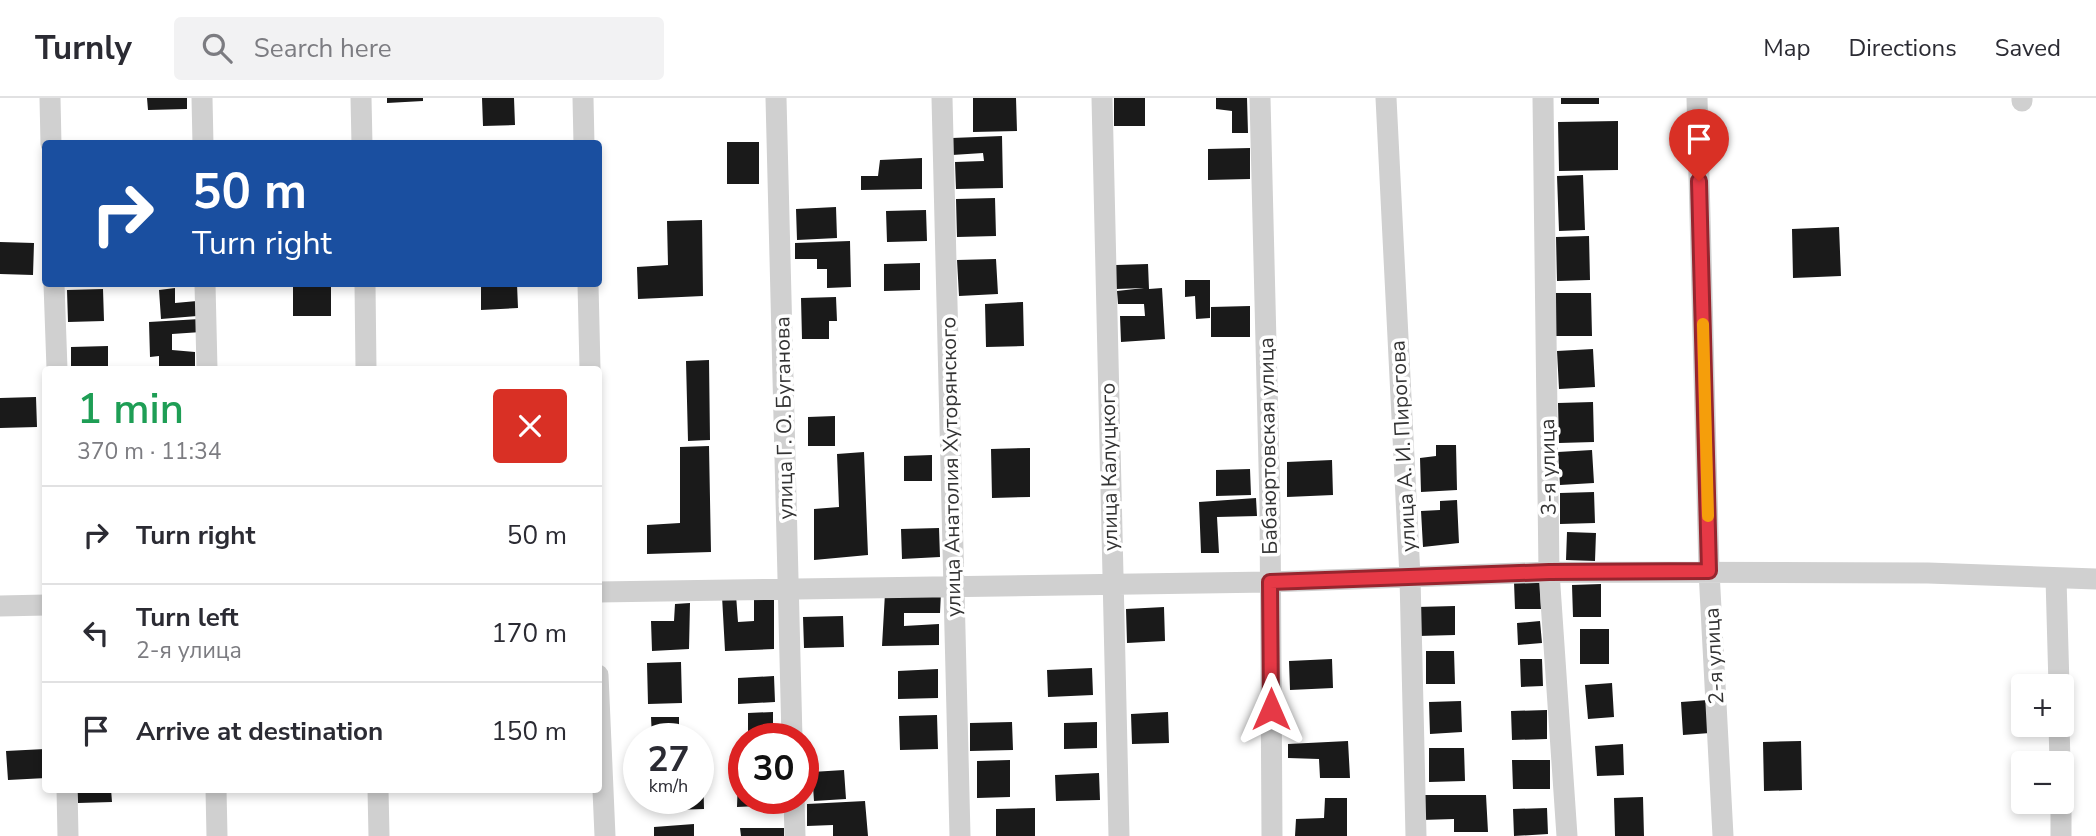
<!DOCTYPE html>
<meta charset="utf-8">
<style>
body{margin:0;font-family:"Nunito Sans",sans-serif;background:#f2f2f3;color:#2b2b33;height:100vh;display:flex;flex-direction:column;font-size:26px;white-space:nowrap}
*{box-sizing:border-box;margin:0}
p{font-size:23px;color:#7c7c81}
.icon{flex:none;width:38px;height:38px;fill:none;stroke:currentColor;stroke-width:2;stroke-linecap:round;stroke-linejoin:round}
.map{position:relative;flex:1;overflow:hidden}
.details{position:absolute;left:42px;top:268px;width:560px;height:427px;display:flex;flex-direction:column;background:#fff;border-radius:7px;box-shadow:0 4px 10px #0003}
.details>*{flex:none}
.banner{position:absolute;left:42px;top:42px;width:560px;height:147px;border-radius:7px;box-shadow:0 4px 10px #0003;background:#1a4fa0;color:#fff;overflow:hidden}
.controls{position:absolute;left:2011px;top:576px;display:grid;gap:14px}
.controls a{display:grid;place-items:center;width:63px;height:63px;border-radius:7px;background:#fff;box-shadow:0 4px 10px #0003;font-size:35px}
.speed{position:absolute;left:623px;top:625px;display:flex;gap:14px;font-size:35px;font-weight:700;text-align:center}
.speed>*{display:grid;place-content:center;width:91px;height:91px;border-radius:50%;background:#fff;box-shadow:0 4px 10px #0003;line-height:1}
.speed small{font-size:18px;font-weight:400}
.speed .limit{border:10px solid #d22;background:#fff;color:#111}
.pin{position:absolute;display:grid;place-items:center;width:60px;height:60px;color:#fff;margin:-72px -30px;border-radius:50% 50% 50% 0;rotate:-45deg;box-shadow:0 0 7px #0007}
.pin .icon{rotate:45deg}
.me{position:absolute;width:77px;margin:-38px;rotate:0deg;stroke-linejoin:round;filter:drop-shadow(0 0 5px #0008)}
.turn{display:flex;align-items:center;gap:24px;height:147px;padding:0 35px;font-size:32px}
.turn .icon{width:91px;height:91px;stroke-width:2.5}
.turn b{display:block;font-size:49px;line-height:60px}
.round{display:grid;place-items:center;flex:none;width:74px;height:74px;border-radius:7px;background:#f2f2f3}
.overview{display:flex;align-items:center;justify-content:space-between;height:119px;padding:0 35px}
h1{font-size:42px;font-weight:600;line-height:52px;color:#1e9e55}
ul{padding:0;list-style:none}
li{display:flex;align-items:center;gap:21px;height:98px;padding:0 35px;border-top:2px solid #e1e1e2}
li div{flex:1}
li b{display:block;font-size:26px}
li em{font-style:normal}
header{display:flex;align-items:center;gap:42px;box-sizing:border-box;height:98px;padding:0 35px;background:#fff;border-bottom:2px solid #e1e1e2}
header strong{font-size:33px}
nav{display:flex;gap:38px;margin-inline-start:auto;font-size:24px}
.search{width:490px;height:63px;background:#f2f2f3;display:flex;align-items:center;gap:18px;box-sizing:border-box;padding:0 24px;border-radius:7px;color:#7c7c81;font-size:26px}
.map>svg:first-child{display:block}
.building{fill:#1a1a1a}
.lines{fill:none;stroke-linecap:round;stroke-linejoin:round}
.street{stroke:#d0d0d0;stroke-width:21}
.route-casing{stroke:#96252e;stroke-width:18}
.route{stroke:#e63946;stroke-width:12}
.slow{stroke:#f59e0b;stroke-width:12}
.labels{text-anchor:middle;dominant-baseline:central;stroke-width:7;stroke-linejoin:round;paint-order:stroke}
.street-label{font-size:21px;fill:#333;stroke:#fff}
</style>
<header>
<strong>Turnly</strong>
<div class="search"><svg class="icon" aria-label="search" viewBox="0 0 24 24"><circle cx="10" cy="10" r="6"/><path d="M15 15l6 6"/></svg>Search here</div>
<nav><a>Map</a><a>Directions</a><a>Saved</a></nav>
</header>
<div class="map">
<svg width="2096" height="738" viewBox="0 0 2096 738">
<rect width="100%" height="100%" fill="#fff"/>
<path class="building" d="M 147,0 L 187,0 L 187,11 L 148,12 Z
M 387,0 L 423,0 L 423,3 L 387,5 Z
M 482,0 L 514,0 L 515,27 L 483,28 Z
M 973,0 L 1016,0 L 1017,33 L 973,34 Z
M 1114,0 L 1145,0 L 1145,28 L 1114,28 Z
M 1216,0 L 1247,0 L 1248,35 L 1232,35 L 1232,13 L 1216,11 Z
M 1561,0 L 1599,0 L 1599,6 L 1561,6 Z
M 1618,23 L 1618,72 L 1559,73 L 1558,24 Z
M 1002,38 L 1003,90 L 956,91 L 955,64 L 984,63 L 983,55 L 952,57 L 952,40 Z
M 727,44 L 759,44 L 759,86 L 727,86 Z
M 1250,50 L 1250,81 L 1208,82 L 1208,51 Z
M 922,60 L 922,91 L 861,92 L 861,78 L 878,78 L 880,62 Z
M 1583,77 L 1585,132 L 1559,133 L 1557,78 Z
M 995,100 L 996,138 L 957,139 L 956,101 Z
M 836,109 L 837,140 L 797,142 L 796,111 Z
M 926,112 L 927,143 L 887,144 L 886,113 Z
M 702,122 L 703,198 L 638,201 L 637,169 L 668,167 L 667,123 Z
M 1839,129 L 1841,178 L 1793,180 L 1792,131 Z
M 1589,138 L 1590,182 L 1557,183 L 1556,139 Z
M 850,143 L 851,189 L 827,190 L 827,171 L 817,171 L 817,161 L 795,161 L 795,145 Z
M 0,144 L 34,145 L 33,177 L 0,176 Z
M 996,161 L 998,196 L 959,198 L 957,162 Z
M 920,165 L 920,192 L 884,193 L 884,166 Z
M 1148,166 L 1149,191 L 1162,190 L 1165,241 L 1121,244 L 1120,218 L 1145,218 L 1144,206 L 1118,206 L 1117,193 L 1144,190 L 1116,191 L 1116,167 Z
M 1185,182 L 1210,182 L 1210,220 L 1196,221 L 1195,198 L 1185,199 Z
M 293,186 L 331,186 L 331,218 L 293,218 Z
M 481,186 L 517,186 L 518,210 L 481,212 Z
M 175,190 L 175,205 L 197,203 L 197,218 L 161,221 L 159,192 Z
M 103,191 L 104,223 L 68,224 L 67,192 Z
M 1555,195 L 1591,195 L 1592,238 L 1555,238 Z
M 836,199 L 837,223 L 829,223 L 829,241 L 802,241 L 801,200 Z
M 1023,204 L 1024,248 L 986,249 L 985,206 Z
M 1250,208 L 1250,239 L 1211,239 L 1211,209 Z
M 200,221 L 201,234 L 172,236 L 172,252 L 195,254 L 195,271 L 159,271 L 159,258 L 150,259 L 149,224 Z
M 108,248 L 108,271 L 71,271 L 71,249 Z
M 1593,251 L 1595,289 L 1559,291 L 1557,253 Z
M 709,262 L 710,342 L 688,343 L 686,263 Z
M 36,299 L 37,329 L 0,330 L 0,300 Z
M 1593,304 L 1594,344 L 1559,345 L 1558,305 Z
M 835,318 L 835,348 L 808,348 L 808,319 Z
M 1436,347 L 1456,347 L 1457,392 L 1421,394 L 1420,360 L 1436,358 Z
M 709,348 L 711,454 L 647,456 L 647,427 L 680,425 L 680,349 Z
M 1030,350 L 1030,399 L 992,400 L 991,351 Z
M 1592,352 L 1594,385 L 1560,387 L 1558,354 Z
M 864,354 L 868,457 L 814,462 L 814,411 L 839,409 L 837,356 Z
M 932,357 L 932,383 L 904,383 L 904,358 Z
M 1332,362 L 1333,397 L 1287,399 L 1287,364 Z
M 1250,371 L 1251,397 L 1216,398 L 1216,372 Z
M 1594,394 L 1595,425 L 1560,426 L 1560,395 Z
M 1256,400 L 1257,418 L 1217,419 L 1219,455 L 1201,455 L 1199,404 Z
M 1457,402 L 1459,445 L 1423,449 L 1421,413 L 1440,412 L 1440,403 Z
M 939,430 L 940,459 L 902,461 L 901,431 Z
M 1567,434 L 1596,435 L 1595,463 L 1566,462 Z
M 1514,484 L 1540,484 L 1541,511 L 1515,511 Z
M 1601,486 L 1601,519 L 1573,519 L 1572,487 Z
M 941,494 L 940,515 L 904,515 L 904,528 L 939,526 L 939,547 L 882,548 L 885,495 Z
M 736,497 L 738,524 L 754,523 L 754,498 L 774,498 L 774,551 L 725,553 L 722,498 Z
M 690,505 L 689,551 L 652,553 L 651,523 L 674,523 L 675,506 Z
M 1455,508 L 1455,537 L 1418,538 L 1417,509 Z
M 1164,509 L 1165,543 L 1127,545 L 1126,511 Z
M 843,518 L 844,549 L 804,550 L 803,519 Z
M 1540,523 L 1542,545 L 1518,547 L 1517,525 Z
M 1580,531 L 1609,531 L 1609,566 L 1580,566 Z
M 1426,553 L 1454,553 L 1455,586 L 1426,586 Z
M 1332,561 L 1333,590 L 1290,592 L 1289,563 Z
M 1520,561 L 1542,561 L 1543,588 L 1521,589 Z
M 681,564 L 682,605 L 648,606 L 647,565 Z
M 1092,570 L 1093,597 L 1048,599 L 1047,572 Z
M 938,571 L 938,600 L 898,601 L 898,573 Z
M 774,578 L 775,604 L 738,606 L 738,580 Z
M 1612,585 L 1614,619 L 1588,621 L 1585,587 Z
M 1708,602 L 1710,635 L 1683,637 L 1681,604 Z
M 1461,603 L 1462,634 L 1430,636 L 1429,604 Z
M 1547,612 L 1547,641 L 1512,642 L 1511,613 Z
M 773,614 L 773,640 L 748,640 L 748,615 Z
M 1168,614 L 1169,645 L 1132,646 L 1131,616 Z
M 937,617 L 938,651 L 900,652 L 899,618 Z
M 651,619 L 679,619 L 679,640 L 652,640 Z
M 1012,624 L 1013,652 L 970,653 L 970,625 Z
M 1097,624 L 1097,650 L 1064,651 L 1064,625 Z
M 1348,643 L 1350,680 L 1320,680 L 1319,661 L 1288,660 L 1288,646 Z
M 1801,643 L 1802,692 L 1764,693 L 1763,644 Z
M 1623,646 L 1624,677 L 1597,678 L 1595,648 Z
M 1429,650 L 1464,650 L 1465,683 L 1429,684 Z
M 45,651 L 46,680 L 8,682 L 6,653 Z
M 1010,662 L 1010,699 L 977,700 L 977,663 Z
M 1512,662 L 1550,662 L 1550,691 L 1513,691 Z
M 698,667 L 703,667 L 704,711 L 674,712 L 673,700 L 698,700 Z
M 844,672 L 846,701 L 814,703 L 812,674 Z
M 1099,675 L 1100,702 L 1056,703 L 1055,677 Z
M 738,680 L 744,680 L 744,700 L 779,700 L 778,707 L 737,709 Z
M 77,691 L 111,691 L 112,704 L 78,705 Z
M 1421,697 L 1486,697 L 1488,734 L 1454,734 L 1454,721 L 1421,722 Z
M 1643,699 L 1644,738 L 1615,738 L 1614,700 Z
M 1325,700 L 1347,700 L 1347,738 L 1295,738 L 1296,721 L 1324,720 Z
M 865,703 L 868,738 L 833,738 L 833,727 L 807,728 L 807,706 Z
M 1035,710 L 1035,738 L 996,738 L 996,711 Z
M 1547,710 L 1548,736 L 1514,738 L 1513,711 Z
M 694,726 L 694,738 L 654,738 L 654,729 Z
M 740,730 L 784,730 L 784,738 L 741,738 Z"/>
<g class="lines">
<path class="street" d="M 50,0 L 51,46
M 202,0 L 203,46
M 361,0 L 362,46
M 583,0 L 584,46
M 776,0 L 792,640
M 942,0 L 960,738
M 1102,0 L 1119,738
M 1260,0 L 1270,408 L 1272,738
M 1386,0 L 1410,479 L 1416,738
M 1543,0 L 1549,474 L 1567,738
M 1697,0 L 1709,473 L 1723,738
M 2022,0 L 2022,3
M 54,186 L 57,271
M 205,186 L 207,271
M 365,186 L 366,271
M 588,186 L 590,271
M 2056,480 L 2059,588
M 598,494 L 1270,484 L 1549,474 L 1928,475 L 2096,481
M 0,508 L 46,507
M 598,577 L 605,738
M 2059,626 L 2060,665
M 67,691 L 68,738
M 216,691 L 217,738
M 378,691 L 379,738
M 794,700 L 795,738
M 2061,704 L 2061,738"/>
</g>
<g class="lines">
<defs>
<path id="route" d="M 1271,611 L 1270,484 L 1549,474 L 1709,473 L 1699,83"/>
</defs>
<use href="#route" class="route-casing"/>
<use href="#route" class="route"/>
<path class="slow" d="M 1703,226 L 1708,418"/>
</g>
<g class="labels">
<g class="street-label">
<text transform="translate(784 320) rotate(-91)">улица Г. О. Буганова</text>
<text transform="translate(1268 348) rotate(-91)">Бабаюртовская улица</text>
<text transform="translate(1403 348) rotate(-93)">улица А. И. Пирогова</text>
<text transform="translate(951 369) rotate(-91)">улица Анатолия Хуторянского</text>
<text transform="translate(1109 369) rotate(-91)">улица Калуцкого</text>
<text transform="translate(1548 369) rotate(-91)">3-я улица</text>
<text transform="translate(1714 558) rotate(-93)">2-я улица</text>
</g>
</g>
</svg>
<div class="controls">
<a>+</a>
<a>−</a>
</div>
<div class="speed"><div>27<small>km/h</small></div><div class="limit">30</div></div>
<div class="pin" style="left:1699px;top:83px;background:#d93025"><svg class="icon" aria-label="arrive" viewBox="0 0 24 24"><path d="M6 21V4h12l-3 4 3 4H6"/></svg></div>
<svg class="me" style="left:1271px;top:611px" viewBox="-20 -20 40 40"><path d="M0-17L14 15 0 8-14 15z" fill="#e63946" stroke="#fff" stroke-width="4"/></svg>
<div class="banner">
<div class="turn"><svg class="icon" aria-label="right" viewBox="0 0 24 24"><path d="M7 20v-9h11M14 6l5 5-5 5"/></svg><div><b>50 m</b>Turn right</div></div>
</div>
<section class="details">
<div class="overview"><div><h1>1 min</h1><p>370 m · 11:34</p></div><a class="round" style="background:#d93025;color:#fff"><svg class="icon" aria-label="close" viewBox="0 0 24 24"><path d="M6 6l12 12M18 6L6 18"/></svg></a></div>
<ul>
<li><svg class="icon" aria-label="right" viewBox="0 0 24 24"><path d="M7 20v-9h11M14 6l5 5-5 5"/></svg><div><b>Turn right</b></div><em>50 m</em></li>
<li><svg class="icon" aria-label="left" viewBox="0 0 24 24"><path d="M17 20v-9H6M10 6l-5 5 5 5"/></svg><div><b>Turn left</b><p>2-я улица</p></div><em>170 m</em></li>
<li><svg class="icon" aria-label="arrive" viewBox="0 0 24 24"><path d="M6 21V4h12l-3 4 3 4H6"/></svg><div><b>Arrive at destination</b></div><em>150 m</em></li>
</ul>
</section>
</div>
